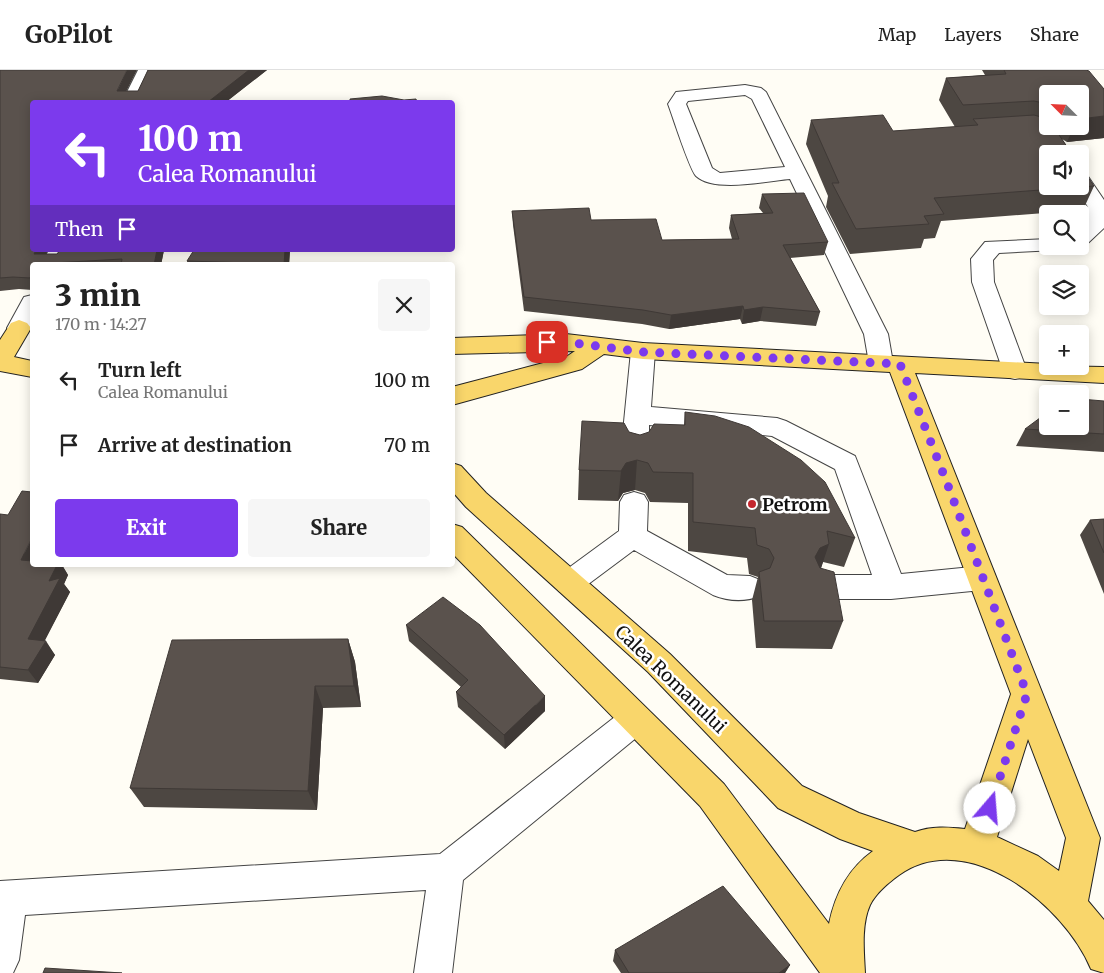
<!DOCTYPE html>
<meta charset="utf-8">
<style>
body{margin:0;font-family:Merriweather,serif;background:#f6f6f6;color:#222;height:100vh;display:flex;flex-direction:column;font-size:19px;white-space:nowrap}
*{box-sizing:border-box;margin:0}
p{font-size:16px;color:#767676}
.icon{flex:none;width:28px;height:28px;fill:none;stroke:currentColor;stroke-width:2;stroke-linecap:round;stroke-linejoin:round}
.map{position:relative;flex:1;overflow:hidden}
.side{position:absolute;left:30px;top:192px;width:425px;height:305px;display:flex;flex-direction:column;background:#fff;border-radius:5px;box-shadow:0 2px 12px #0003}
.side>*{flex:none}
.top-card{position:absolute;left:30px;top:30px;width:425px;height:152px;border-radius:5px;box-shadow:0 2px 12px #0003;background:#7c3aed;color:#fff;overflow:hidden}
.needle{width:32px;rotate:294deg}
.tools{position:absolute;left:1039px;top:15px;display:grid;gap:10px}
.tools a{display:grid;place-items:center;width:50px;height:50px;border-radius:5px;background:#fff;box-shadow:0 2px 12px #0003;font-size:25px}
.pin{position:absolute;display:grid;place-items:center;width:42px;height:42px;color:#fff;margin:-21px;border-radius:10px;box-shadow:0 2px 8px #0006}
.me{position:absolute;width:55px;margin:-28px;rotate:18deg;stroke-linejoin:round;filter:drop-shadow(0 0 4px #0008)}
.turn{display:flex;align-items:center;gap:18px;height:105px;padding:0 25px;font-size:22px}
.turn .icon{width:65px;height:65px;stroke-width:2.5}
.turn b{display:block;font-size:35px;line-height:42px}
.then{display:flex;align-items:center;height:48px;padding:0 25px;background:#0003;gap:10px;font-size:19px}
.round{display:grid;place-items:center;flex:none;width:52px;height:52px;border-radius:5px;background:#f6f6f6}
.overview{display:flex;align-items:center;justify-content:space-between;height:85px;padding:0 25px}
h1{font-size:30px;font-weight:800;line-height:38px}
.primary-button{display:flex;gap:10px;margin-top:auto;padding:10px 25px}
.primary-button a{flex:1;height:58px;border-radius:5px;background:#7c3aed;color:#fff;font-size:20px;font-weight:800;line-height:58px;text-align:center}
.primary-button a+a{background:#f6f6f6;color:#222}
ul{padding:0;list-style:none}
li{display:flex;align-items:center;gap:15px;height:65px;padding:0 25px}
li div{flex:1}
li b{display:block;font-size:19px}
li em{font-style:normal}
header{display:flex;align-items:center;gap:30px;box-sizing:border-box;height:70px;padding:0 25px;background:#fff;border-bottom:1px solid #e0e0e0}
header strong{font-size:24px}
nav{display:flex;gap:28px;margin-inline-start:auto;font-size:18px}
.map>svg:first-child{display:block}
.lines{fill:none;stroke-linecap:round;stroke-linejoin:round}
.minor-casing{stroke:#444;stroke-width:2}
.major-casing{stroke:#222;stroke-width:2}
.minor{fill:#fff;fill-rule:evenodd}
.major{fill:#f9d66b;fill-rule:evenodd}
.wall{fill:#4d4742;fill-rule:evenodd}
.shaded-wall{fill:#3f3936}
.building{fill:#5a524d;stroke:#3f3936}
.route{stroke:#7c3aed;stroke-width:9;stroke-dasharray:0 16.2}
.poi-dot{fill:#c4262e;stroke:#fff;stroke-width:2}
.labels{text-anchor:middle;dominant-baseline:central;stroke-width:5;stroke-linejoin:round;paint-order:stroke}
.poi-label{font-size:18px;font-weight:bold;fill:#111;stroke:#fff;text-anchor:start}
.street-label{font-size:18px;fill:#111;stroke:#fff}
</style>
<header>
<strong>GoPilot</strong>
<nav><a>Map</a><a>Layers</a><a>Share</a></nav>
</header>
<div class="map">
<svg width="1104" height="903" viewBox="0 0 1104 903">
<rect width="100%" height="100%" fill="#fffdf5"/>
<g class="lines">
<defs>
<path id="minor" d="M 138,0 L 156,0 L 140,32 L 122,32 Z
M 745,15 L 761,18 L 766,22 L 888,264 L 893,293 L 889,299 L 881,301 L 873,299 L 869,293 L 864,264 L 790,109 C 767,111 714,123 696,106 C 689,98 673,47 668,34 L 676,22 ZM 745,25 L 752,29 L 785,97 L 720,103 L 712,98 L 686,34 L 688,31 Z
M 1080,103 L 1087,105 L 1104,130 L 1104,158 L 1088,173 L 1080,174 L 1080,157 L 1088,150 L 1088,137 L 1075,116 L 1080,116 Z
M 1048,169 L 1048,176 L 1058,176 L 1056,180 L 999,183 L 993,190 L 994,212 L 1027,301 L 1024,307 L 1015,309 L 1006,307 L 1003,301 L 972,212 L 971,189 L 985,172 Z
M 49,180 L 71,180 L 63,195 L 41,195 Z
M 32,225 L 32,254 L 27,263 L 19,266 L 11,263 L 7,258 L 24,227 Z
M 643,273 L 651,275 L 655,281 L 651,337 L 777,348 L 786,351 L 855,386 L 901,504 L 982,496 L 992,500 L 996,508 L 992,516 L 982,520 L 891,529 L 821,529 L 811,525 L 807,517 L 811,509 L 821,505 L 872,505 L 835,399 L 772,366 L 649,355 L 649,362 L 645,369 L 636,371 L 627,369 L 623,362 L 631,281 L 635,275 Z
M 634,422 L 644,425 L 648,432 L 647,461 L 727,505 L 750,506 L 760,510 L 764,518 L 760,526 C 745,532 728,531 713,525 L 634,480 L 579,521 L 569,525 L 559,521 L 555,513 L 559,505 L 619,461 L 620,432 L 624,425 Z
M 636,635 L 647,639 L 652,649 L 647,659 L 463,810 L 452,903 L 414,903 L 426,820 L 25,845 L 19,890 L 13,903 L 0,903 L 0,811 L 440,784 L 625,639 Z"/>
<path id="major" d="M 19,250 L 27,253 L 31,258 L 14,287 L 32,291 L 32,307 L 0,301 L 0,270 L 11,253 Z
M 566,264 L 643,273 L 1048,294 L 1048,296 L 1104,297 L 1104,313 L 915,303 L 1100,768 L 1088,831 L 1104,850 L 1104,903 L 1091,899 C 1065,836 968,756 899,805 C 888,813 876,823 870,835 C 861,855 864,882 865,903 L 820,903 L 700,736 L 452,483 L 452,454 L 462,457 L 724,714 L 829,854 C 835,824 848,799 873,781 L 840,769 L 778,738 L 648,602 L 466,437 L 452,421 L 452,393 L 461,396 L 486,423 L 670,584 L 802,716 L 859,743 L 915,762 C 931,756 948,757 965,759 L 1011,624 L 890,302 L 643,289 L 604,284 L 582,299 L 452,335 L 452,317 L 566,287 L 575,281 L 452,284 L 452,268 ZM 1028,669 L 1066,768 L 1059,801 L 1038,786 L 997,767 Z"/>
</defs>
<use href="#minor" class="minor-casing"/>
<use href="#major" class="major-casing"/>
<use href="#minor" class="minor"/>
<use href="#major" class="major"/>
</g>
<path class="wall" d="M 0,0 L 127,21 L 138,21 L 148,0 L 267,0 L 226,32 L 32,32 L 32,180 L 48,180 L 46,184 L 57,184 L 60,180 L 164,180 L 161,195 L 32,195 L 32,220 L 19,219 L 0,221 Z
M 982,0 L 1086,0 L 1104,19 L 1104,68 L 1067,72 L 1062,69 L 1094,116 L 1083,140 L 941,151 L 935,168 L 924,169 L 921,178 L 850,184 L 826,137 L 828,126 L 806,74 L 811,50 L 893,61 L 955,57 L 939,30 L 946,8 L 985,5 ZM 1048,24 L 1080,24 L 1080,56 L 1048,56 Z
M 762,124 L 828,172 L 824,185 L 790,188 L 820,242 L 816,256 L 760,251 L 742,254 L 740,249 L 669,259 L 642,254 L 524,241 L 513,155 L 512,141 L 591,150 L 662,170 L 732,169 L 729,158 L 731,145 L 763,143 L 759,138 Z
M 290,180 L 289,195 L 188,195 L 187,191 Z
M 1104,331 L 1104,382 L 1016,376 L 1025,359 Z
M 685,342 L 855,468 L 844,497 L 823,492 L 821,498 L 843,551 L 832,579 L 756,578 L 752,530 L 758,507 L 749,504 L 747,488 L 688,481 L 688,433 L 650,432 L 645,423 L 635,420 L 623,423 L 618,431 L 578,430 L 579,400 L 629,362 L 640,365 L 684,355 Z
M 0,444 L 32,495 L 62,495 L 68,505 L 64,514 L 70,522 L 44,571 L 55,585 L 38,613 L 0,609 Z
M 1104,449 L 1104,524 L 1080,465 L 1090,450 Z
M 406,555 L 545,641 L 505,679 L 458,637 L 456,622 L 461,617 L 409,571 Z
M 348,569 L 355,592 L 361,637 L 323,638 L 317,740 L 144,737 L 130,718 Z
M 615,880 L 790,895 L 785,903 L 621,903 L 613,891 Z"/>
<path class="shaded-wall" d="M 127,0 L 137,0 L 121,32 L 117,21 Z
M 249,0 L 267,0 L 226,32 L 208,32 Z
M 1104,46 L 1104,68 L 1067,72 L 1074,56 L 1080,56 L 1080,49 Z
M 36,180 L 48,180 L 41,194 L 34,184 Z
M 157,180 L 164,180 L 161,195 L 154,195 Z
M 285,180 L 290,180 L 289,195 L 284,195 Z
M 32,202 L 32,213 L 30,208 Z
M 743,236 L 740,249 L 669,259 L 671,245 Z
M 763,237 L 760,251 L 742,254 L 744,240 Z
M 637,390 L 635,420 L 623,423 L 618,431 L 621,401 L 626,393 Z
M 32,468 L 32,495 L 21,490 Z
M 829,474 L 819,504 L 815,487 L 820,478 Z
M 57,495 L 62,495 L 68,505 L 64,514 L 70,522 L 39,582 L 46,571 L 55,585 L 38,613 L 28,600 L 28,569 L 49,511 Z
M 348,569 L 355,592 L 361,637 L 354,616 Z
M 315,616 L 323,638 L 317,740 L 308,721 Z
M 545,626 L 545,641 L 505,679 L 504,665 Z
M 790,895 L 785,903 L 779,903 Z"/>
<path class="building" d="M 0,0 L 127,0 L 117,21 L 138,21 L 148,0 L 249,0 L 208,32 L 32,32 L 32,180 L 36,180 L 34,184 L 57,184 L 60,180 L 157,180 L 154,195 L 121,195 L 122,189 L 36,194 L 32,195 L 32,202 L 30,208 L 13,207 L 0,208 Z
M 1004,0 L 1086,0 L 1089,1 L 1104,19 L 1104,46 L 1080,49 L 1080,24 L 1048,24 L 1048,34 L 1034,31 L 963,35 L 946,8 L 1006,4 Z
M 382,26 L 404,30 L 416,29 L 417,32 L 350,32 L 350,29 Z
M 883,45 L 893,61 L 978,55 L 973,49 L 1034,45 L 1048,49 L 1048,56 L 1053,56 L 1072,84 L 1048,84 L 1048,116 L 1080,116 L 1080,95 L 1094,116 L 934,128 L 944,144 L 924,146 L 929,154 L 856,159 L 832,113 L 839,113 L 811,50 Z
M 804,123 L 828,172 L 783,175 L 820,242 L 763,237 L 744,240 L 743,236 L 671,245 L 643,240 L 524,227 L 512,141 L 589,138 L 591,150 L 656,149 L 662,170 L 739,169 L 731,145 L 773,143 L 762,124 Z
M 194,180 L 285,180 L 284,195 L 249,195 L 249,193 L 187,191 Z
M 1080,329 L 1104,331 L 1104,364 L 1025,359 L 1048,342 L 1048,356 L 1080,356 Z
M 685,342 L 715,346 L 749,357 L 801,390 L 825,412 L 855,468 L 827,461 L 829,474 L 820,478 L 815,487 L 820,498 L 834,502 L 843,551 L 764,551 L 759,502 L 770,498 L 774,488 L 769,479 L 757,475 L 755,458 L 693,452 L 693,403 L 653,402 L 648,393 L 637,390 L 626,393 L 621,401 L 579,400 L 582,351 L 624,353 L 629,362 L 640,365 L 649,362 L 654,354 L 685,355 Z
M 22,421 L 32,422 L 32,468 L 21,490 L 32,491 L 32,495 L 57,495 L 49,511 L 60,508 L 28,569 L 46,571 L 28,600 L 0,597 L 0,444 L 8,445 Z
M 1104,449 L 1104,483 L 1090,450 Z
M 443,527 L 480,555 L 545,626 L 504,665 L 456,622 L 468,610 L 406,555 Z
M 348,569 L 354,616 L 315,616 L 308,721 L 130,718 L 172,570 Z
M 723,816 L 790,895 L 779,903 L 629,903 L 615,880 Z
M 45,898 L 122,903 L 43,903 Z"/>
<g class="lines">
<path class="route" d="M 547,272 L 566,272 L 642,282 L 900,294 L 947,413 L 1027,624 L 990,738"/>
</g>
<circle class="poi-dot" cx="752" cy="434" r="5"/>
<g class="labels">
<g class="poi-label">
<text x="762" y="434">Petrom</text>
</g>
<g class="street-label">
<text transform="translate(671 609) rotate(44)">Calea Romanului</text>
</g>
</g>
</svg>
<div class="tools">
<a><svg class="needle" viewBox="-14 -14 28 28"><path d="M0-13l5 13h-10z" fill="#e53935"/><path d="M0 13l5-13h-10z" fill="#767676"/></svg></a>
<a><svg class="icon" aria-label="sound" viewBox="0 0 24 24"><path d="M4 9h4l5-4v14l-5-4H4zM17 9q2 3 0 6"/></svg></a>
<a><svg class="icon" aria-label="search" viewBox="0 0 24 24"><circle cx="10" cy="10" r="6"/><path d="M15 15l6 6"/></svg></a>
<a><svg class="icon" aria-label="layers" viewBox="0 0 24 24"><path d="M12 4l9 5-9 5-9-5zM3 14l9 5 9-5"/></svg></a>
<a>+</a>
<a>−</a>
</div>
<div class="pin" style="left:547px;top:272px;background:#d93025"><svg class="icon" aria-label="arrive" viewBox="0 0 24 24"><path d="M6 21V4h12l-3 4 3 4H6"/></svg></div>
<svg class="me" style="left:990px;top:738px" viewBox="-20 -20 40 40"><circle r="19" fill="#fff"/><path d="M0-13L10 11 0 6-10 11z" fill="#7c3aed"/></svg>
<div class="top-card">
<div class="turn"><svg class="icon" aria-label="left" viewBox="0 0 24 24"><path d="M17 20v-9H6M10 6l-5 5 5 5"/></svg><div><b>100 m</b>Calea Romanului</div></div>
<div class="then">Then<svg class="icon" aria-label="arrive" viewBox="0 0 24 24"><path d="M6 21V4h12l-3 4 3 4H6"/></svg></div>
</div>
<section class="side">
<div class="overview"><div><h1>3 min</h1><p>170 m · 14:27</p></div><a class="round"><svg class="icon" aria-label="close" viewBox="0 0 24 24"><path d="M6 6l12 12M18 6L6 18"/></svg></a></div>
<ul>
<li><svg class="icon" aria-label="left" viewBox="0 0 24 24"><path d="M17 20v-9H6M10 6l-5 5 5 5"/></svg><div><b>Turn left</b><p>Calea Romanului</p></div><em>100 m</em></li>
<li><svg class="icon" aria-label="arrive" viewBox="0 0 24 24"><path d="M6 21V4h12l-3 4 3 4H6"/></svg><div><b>Arrive at destination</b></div><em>70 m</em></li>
</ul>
<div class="primary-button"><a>Exit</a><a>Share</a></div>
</section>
</div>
